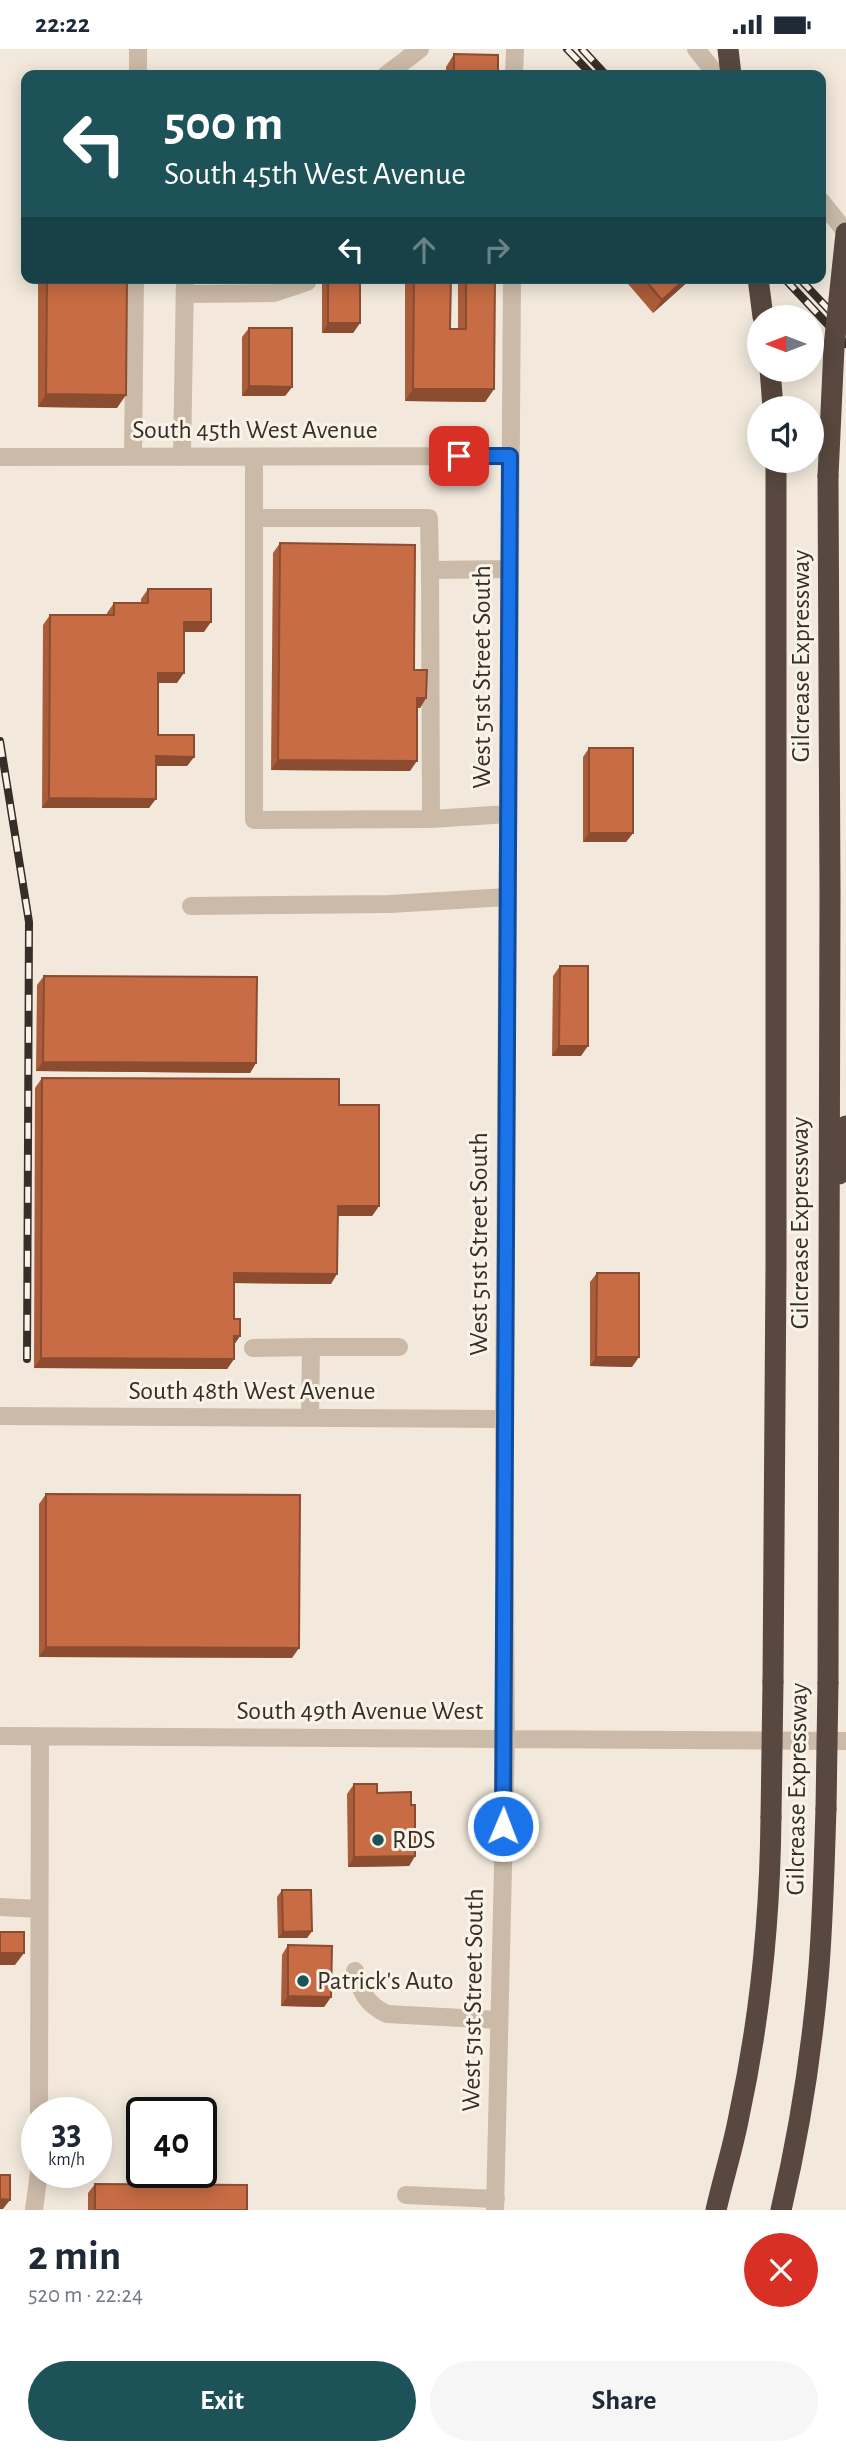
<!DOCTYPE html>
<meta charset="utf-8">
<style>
body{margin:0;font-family:"Alegreya Sans",sans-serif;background:#f6f6f7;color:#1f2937;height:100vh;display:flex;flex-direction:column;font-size:26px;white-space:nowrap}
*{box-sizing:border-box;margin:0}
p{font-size:23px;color:#747a83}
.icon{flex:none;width:38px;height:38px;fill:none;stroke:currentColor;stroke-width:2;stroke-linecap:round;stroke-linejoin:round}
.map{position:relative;height:2161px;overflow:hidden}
.panel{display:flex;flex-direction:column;background:#fff;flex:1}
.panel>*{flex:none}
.hud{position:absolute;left:21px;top:21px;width:805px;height:214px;border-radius:14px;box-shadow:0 4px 18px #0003;background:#1d5259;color:#fff;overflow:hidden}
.needle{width:46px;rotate:270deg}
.fabs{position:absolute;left:747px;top:256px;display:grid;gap:14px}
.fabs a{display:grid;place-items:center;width:77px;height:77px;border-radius:50%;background:#fff;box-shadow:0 4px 18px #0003;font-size:35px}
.speed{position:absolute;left:21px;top:2048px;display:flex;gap:14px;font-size:35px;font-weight:700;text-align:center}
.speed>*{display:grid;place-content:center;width:91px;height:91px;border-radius:50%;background:#fff;box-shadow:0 4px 18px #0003;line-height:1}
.speed small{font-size:18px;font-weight:400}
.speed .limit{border:4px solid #111;border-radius:10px;background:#fff;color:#111}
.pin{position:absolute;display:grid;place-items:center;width:60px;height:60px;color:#fff;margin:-30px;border-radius:14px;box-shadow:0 4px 10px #0006}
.me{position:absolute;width:77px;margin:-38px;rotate:1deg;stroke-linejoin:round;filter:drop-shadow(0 0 5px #0008)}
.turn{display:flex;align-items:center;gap:24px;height:147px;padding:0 28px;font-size:32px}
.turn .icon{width:91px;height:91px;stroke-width:2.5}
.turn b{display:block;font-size:49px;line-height:60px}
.lanes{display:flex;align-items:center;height:66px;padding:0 28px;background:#0003;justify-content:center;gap:35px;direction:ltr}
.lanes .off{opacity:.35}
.round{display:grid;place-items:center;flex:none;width:74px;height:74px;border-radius:37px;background:#f6f6f7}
.overview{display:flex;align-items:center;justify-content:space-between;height:119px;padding:0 28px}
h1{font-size:42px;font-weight:700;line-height:52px}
.button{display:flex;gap:14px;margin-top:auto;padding:14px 28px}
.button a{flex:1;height:80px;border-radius:42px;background:#1d5259;color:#fff;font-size:28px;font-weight:700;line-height:80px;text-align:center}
.button a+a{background:#f6f6f7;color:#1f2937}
.status{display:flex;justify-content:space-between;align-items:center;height:49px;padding:0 35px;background:#fff;direction:ltr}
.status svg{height:19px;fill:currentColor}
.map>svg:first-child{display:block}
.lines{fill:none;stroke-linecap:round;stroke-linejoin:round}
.minor{stroke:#cbbaa8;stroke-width:18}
.highway{stroke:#58483f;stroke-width:21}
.rail-casing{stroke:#372e28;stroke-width:8}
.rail{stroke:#faf3e8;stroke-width:5;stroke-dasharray:16;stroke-linecap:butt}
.highway-bridge{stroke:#58483f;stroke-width:21}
.wall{fill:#ab5d3b}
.shaded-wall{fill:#8b4c30}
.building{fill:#c76c45;stroke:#8b4c30;stroke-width:2}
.route-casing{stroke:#114b97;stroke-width:18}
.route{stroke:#1a73e8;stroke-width:12}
.poi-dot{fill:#1d5259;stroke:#faf3e8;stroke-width:2.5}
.labels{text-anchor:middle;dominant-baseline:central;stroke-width:6;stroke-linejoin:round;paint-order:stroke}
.street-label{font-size:26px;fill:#372e28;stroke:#faf3e8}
.poi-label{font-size:26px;fill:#372e28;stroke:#faf3e8;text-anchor:start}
</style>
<div class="status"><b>22:22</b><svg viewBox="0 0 49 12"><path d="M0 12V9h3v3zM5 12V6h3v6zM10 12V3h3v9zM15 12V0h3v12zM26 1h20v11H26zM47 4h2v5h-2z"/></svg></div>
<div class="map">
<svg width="846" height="2161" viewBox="0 0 846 2161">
<rect width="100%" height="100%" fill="#f2e9dc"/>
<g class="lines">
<path class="minor" d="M 696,0 L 717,26
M 138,26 L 138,0
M 386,26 L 420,0
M 514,26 L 515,0
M 821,152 L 846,183
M 185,245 L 274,244 L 307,233 L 307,229
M 133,407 L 135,229
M 0,408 L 510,407
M 182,408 L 185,229
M 254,408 L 254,771 L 431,770 L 508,765
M 254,469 L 429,469 L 430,521 L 509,520
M 430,521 L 431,770
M 191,857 L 390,855 L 507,848
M 253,1299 L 311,1298
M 0,1367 L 504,1370
M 310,1368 L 311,1298 L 399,1298
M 0,1687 L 846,1692
M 0,1858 L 39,1860
M 355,1922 C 360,1942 367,1956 387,1965 L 499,1971
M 39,2063 L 40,1687
M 406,2146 L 496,2150
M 34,2161 L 39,2123
M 495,2161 L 506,1690 L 504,1370 L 512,229"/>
<path class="highway" d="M 728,0 L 731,26
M 758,229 L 763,268
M 770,320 L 773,359
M 839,1125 L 846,1077
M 773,1633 L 776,1218 L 776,411
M 828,1634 L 830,845 L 828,427
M 716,2161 C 723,2130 733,2099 739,2067 C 760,1970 770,1867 771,1768
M 781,2161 C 799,2085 811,2008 818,1930 C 823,1873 824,1816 826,1760"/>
<defs>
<path id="rail" d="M 567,0 L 592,26
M 582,0 L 606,26
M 784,229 L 846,295
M 799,229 L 846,279
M 0,692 L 29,873 L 27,1310"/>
</defs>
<use href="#rail" class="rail-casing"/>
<use href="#rail" class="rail"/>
<path class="highway-bridge" d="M 828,427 L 834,298 L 846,184
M 826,1760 L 828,1634
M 771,1768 L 773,1633"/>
</g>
<path class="wall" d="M 454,5 L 498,26 L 446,26 L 446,18 Z
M 38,229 L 127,229 L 117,359 L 38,358 Z
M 322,229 L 360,229 L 360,274 L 353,284 L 322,284 Z
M 405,229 L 451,229 L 450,280 L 458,280 L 458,229 L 495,229 L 494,340 L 485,353 L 405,352 Z
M 623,229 L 692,229 L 653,264 Z
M 249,279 L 292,338 L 285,347 L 242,347 L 242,288 Z
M 280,494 L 414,621 L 426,649 L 420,659 L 417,659 L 410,722 L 271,721 L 273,504 Z
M 148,540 L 204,583 L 184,583 L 177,634 L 158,634 L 158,686 L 194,708 L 187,717 L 156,717 L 149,759 L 42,759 L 43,576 L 50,566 L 107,566 L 107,564 L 114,554 L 141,554 L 141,550 Z
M 589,699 L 633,784 L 626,793 L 583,793 L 583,708 Z
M 560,917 L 581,1007 L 552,1007 L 553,927 Z
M 44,927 L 256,1014 L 250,1024 L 36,1022 L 37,936 Z
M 42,1029 L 339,1056 L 379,1157 L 372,1167 L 338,1167 L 331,1235 L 234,1234 L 234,1270 L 240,1287 L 234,1296 L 234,1310 L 227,1320 L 34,1319 L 35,1039 Z
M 597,1224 L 632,1318 L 590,1317 L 590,1233 Z
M 46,1445 L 292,1609 L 39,1608 L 39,1455 Z
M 354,1735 L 411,1756 L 415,1807 L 409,1817 L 348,1818 L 347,1745 Z
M 282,1841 L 312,1882 L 307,1889 L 278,1889 L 277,1848 Z
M 288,1896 L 331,1948 L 324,1958 L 281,1957 L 282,1906 Z
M 95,2135 L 247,2161 L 88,2161 L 88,2144 Z"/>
<path class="shaded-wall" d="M 686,229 L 692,229 L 653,264 L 662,251 Z
M 328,274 L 360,274 L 353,284 L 322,284 Z
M 249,337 L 292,338 L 285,347 L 242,347 Z
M 413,340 L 494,340 L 485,353 L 405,352 Z
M 46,345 L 126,346 L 117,359 L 38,358 Z
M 184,573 L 211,573 L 204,583 L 177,583 Z
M 158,624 L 184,624 L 177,634 L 151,634 Z
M 417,649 L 426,649 L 420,659 L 411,659 Z
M 156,707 L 194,708 L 187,717 L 149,717 Z
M 278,711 L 417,712 L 410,722 L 271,721 Z
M 49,749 L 156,750 L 149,759 L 42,759 Z
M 589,784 L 633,784 L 626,793 L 583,793 Z
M 559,997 L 588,997 L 581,1007 L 552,1007 Z
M 43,1013 L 256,1014 L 250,1024 L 36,1022 Z
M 338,1157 L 379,1157 L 372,1167 L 331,1167 Z
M 234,1224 L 337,1225 L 331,1235 L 227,1234 Z
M 234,1287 L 240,1287 L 233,1297 Z
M 596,1308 L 639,1308 L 632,1318 L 590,1317 Z
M 41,1309 L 234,1310 L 227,1320 L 34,1319 Z
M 46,1598 L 299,1599 L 292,1609 L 39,1608 Z
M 415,1807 L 409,1817 L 348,1818 L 354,1808 Z
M 312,1882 L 307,1889 L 278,1889 L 283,1883 Z
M 0,1904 L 24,1904 L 15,1916 L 0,1916 Z
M 288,1947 L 331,1948 L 324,1958 L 281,1957 Z
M 0,2150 L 10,2151 L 3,2160 L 0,2160 Z"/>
<path class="building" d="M 454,5 L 498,6 L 498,26 L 454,26 Z
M 47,229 L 127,229 L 126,346 L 46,345 Z
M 328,229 L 360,229 L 360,274 L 328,274 Z
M 414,229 L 451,229 L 450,280 L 466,280 L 466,229 L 495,229 L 494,340 L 413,340 Z
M 643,229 L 686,229 L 662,251 Z
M 249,279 L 292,279 L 292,338 L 249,337 Z
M 280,494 L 415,496 L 414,621 L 427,621 L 426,649 L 417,649 L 417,712 L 278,711 Z
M 148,540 L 211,540 L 211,573 L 184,573 L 184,624 L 158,624 L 158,686 L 194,686 L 194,708 L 156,707 L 156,750 L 49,749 L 50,566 L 114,566 L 114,554 L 148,554 Z
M 589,699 L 633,699 L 633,784 L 589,784 Z
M 560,917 L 588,917 L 588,997 L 559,997 Z
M 44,927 L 257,928 L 256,1014 L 43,1013 Z
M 42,1029 L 339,1030 L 339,1056 L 379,1056 L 379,1157 L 338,1157 L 337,1225 L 234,1224 L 234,1270 L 240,1270 L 240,1287 L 234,1287 L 234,1310 L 41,1309 Z
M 597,1224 L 639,1224 L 639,1308 L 596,1308 Z
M 46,1445 L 300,1446 L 299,1599 L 46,1598 Z
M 354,1735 L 377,1735 L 377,1744 L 411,1743 L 411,1756 L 415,1756 L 415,1807 L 354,1808 Z
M 282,1841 L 311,1841 L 312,1882 L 283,1883 Z
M 0,1883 L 24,1883 L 24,1904 L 0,1904 Z
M 288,1896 L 332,1897 L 331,1948 L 288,1947 Z
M 0,2126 L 10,2126 L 10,2151 L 0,2150 Z
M 95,2135 L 247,2136 L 247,2161 L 95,2161 Z"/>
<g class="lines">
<defs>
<path id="route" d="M 459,407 L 510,407 L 503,1777"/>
</defs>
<use href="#route" class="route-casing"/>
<use href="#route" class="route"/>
</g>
<g class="poi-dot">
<circle cx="378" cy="1791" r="7"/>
<circle cx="303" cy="1932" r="7"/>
</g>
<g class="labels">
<g class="street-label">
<text x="255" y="381">South 45th West Avenue</text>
<text transform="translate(801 607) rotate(-90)">Gilcrease Expressway</text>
<text transform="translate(482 628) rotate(-90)">West 51st Street South</text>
<text transform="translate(800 1174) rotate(-90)">Gilcrease Expressway</text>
<text transform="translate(479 1195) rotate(-90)">West 51st Street South</text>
<text x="252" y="1342">South 48th West Avenue</text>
<text x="360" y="1662">South 49th Avenue West</text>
<text transform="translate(797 1740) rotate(-89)">Gilcrease Expressway</text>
<text transform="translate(473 1951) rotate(-89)">West 51st Street South</text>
</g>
<g class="poi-label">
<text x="392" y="1791">RDS</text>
<text x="317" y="1932">Patrick's Auto</text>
</g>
</g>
</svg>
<div class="fabs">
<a><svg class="needle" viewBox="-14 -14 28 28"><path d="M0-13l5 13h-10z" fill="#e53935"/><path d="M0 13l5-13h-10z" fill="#747a83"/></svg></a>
<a><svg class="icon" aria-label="sound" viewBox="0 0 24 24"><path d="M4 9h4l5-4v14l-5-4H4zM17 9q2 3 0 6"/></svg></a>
</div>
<div class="speed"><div>33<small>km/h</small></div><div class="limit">40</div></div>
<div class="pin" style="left:459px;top:407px;background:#d93025"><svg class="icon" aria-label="arrive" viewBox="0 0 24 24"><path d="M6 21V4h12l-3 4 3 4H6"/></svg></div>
<svg class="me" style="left:503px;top:1777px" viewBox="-20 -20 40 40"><circle r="17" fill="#1a73e8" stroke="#fff" stroke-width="3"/><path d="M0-11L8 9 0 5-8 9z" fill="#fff"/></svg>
<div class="hud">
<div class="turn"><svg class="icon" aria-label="left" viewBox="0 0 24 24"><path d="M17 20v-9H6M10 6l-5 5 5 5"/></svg><div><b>500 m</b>South 45th West Avenue</div></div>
<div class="lanes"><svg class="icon" aria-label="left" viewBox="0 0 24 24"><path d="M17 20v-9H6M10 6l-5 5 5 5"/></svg><svg class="icon off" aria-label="ahead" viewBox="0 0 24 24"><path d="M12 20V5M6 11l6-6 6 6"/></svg><svg class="icon off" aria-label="right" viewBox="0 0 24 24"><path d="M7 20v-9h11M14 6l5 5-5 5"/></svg></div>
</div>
</div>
<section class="panel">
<div class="overview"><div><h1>2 min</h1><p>520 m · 22:24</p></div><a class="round" style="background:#d93025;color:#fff"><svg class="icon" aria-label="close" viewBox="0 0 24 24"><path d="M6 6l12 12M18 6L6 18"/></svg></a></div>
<div class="button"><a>Exit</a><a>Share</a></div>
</section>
